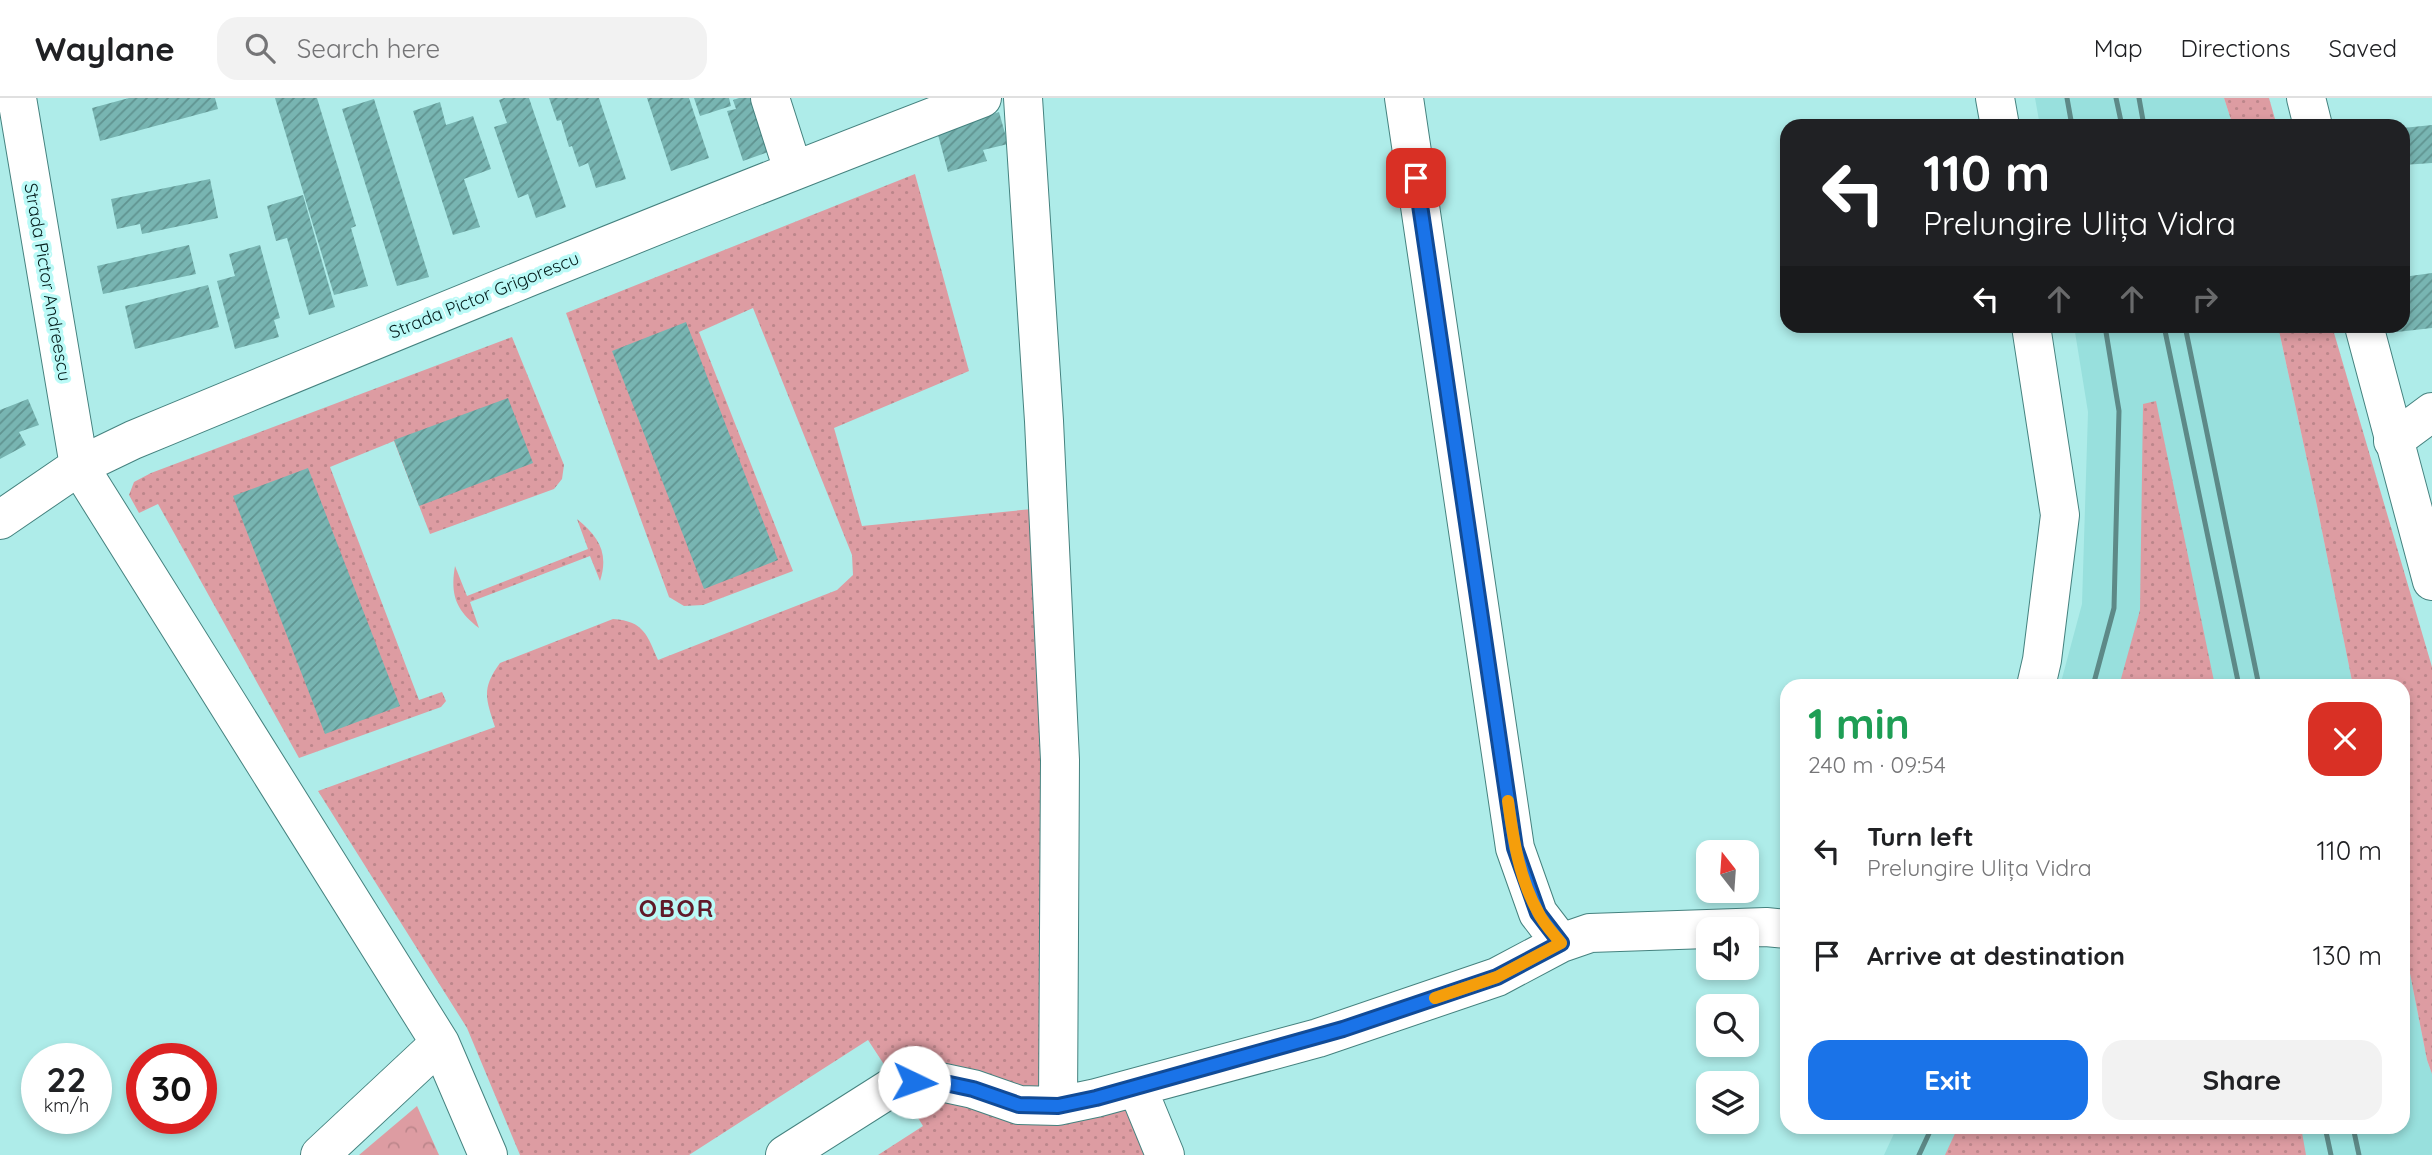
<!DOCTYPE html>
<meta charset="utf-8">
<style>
body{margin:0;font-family:Quicksand,sans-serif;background:#f2f2f2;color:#202124;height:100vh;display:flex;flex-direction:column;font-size:26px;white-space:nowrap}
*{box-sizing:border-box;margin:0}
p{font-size:23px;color:#757577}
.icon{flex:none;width:38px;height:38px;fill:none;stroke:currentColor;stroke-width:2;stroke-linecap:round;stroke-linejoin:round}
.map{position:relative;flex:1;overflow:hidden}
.sheet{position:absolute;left:1780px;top:581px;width:630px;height:455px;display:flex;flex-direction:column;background:#fff;border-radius:21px;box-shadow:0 4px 10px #0003}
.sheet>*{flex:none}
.banner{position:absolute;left:1780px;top:21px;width:630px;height:214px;border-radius:21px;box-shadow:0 4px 10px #0003;background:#202124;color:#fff;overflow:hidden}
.needle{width:46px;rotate:343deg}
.fabs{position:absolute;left:1696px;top:742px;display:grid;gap:14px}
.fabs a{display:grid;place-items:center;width:63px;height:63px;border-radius:14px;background:#fff;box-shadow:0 4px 10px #0003;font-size:35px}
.speed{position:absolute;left:21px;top:945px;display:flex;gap:14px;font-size:35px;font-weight:700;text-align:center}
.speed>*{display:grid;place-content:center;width:91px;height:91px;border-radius:50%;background:#fff;box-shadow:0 4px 10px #0003;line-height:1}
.speed small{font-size:18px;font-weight:400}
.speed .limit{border:10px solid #d22;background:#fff;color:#111}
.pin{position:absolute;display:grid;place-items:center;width:60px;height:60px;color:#fff;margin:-30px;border-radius:14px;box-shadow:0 4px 10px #0006}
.me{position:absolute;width:77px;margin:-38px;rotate:93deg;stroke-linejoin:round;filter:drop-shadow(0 0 5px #0008)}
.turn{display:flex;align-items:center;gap:24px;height:147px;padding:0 28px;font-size:32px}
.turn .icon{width:91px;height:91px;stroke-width:2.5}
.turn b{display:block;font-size:49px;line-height:60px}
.lanes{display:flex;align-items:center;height:66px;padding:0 28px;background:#0003;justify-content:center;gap:35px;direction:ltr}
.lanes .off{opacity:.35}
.round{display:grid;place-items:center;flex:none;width:74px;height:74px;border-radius:21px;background:#f2f2f2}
.overview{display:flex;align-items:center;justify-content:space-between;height:119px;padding:0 28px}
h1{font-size:42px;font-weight:700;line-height:52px;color:#1e9e55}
.action{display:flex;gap:14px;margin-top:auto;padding:14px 28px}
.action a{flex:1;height:80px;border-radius:21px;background:#1a73e8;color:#fff;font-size:28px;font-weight:700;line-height:80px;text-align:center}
.action a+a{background:#f2f2f2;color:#202124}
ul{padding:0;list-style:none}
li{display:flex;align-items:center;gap:21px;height:105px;padding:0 28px}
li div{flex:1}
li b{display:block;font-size:26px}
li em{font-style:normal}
header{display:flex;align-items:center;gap:42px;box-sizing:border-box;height:98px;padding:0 35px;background:#fff;border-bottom:2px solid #e0e0e0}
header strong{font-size:33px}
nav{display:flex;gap:38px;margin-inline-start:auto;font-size:24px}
.search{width:490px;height:63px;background:#f2f2f2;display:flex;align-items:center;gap:18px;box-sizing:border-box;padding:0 24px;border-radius:21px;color:#757577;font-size:26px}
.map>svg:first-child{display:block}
.built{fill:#98e0dd}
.grass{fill:url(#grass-dots)}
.park{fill:url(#park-crowns)}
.building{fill:url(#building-hatch)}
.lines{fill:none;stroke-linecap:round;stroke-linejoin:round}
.minor-casing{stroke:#45827f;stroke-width:40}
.tertiary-casing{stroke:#45827f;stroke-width:40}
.minor{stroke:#fff;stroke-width:38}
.tertiary{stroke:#fff;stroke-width:38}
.rail{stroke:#5d8987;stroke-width:5}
.route-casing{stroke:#114b97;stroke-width:18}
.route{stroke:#1a73e8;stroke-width:12}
.slow{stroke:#f59e0b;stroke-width:12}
.labels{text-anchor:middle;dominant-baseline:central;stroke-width:7;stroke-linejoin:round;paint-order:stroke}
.street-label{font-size:18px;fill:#041d1c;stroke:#bbfaf7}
.district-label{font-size:24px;font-weight:bold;letter-spacing:2px;fill:#601a29;stroke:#bbfaf7}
</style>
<header>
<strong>Waylane</strong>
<div class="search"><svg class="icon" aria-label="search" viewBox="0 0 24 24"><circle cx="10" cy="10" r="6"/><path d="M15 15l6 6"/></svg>Search here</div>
<nav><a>Map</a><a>Directions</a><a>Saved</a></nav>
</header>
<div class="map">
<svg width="2432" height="1057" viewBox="0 0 2432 1057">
<defs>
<pattern id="grass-dots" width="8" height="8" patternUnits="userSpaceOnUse" patternTransform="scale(1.75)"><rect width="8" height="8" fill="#dd9ca2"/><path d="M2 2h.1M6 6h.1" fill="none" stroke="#bc868b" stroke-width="1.8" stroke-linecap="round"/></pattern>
<pattern id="park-crowns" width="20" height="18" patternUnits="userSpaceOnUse" patternTransform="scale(1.75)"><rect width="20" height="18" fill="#dd9ca2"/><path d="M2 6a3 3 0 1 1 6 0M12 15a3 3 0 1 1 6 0" fill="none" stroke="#bc868b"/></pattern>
<pattern id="building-hatch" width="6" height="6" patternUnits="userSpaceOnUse" patternTransform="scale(1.75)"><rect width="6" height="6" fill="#78b5b2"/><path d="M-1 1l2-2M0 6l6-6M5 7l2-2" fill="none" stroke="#609390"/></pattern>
</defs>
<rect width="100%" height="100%" fill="#aeece9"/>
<path class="built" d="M 2035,0 L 2224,0 L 2233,28 L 2040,28 Z
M 2074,228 L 2278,228 L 2317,408 L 2353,588 L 2060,588 L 2082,506 L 2088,314 Z
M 2403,840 L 2427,962 L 2432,976 L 2432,1057 L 1884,1057 L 1897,1029 L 2403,1029 Z"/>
<path class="grass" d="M 2224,0 L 2269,0 L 2277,28 L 2233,28 Z
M 915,76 L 969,273 L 834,330 L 862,428 L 1032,411 L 1048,667 L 1043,988 L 1019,989 L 978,972 L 917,962 L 885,968 L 868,942 L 689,1057 L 520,1057 L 467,930 L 318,693 L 495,629 C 486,601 481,591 500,565 L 613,521 C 644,523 647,537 658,562 L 837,492 L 853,477 L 852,457 L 753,210 L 699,234 L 793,473 L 703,507 L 684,508 L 669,499 L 566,215 Z
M 2278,228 L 2332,228 L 2432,569 L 2432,976 L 2427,962 L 2403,840 L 2403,588 L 2353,588 L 2317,408 Z
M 512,239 L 564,367 L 562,381 L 554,391 L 430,436 L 394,343 L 330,369 L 419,602 L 442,594 L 446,603 L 441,609 L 299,660 L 158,406 L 139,415 L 129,397 L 134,384 L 151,375 Z
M 2156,303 L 2215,588 L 2119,588 L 2140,512 L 2143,306 Z
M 577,421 C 599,439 609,455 600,483 L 590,458 L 470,504 L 479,530 C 456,512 450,497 455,468 L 467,498 L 588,451 Z
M 923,1001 L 953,1005 L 1015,1025 L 1127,1011 L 1145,1057 L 878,1057 L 923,1028 L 909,1005 Z
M 1958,1029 L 2301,1029 L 2306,1057 L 1945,1057 Z"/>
<path class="park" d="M 417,1008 L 439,1057 L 359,1057 Z"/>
<path class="building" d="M 129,0 L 215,0 L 218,11 L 100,43 L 92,10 Z
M 275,0 L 317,0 L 356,128 L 351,130 L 368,188 L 334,197 Z
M 504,0 L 529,0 L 566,109 L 536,120 L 528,96 L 518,100 L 494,29 L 507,25 L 499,2 Z
M 549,0 L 599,0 L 626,81 L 596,90 L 588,65 L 579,69 L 572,48 L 569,49 L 561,22 L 557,23 Z
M 647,0 L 689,0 L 709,60 L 671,73 Z
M 694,0 L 729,0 L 731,8 L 700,18 Z
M 739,0 L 762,0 L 779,50 L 743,63 L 727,13 L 736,11 L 733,2 Z
M 374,1 L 429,179 L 397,188 L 342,11 Z
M 440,4 L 446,27 L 473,18 L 491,71 L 464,81 L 480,129 L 453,137 L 413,13 Z
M 999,14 L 1008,46 L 983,52 L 987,63 L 948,74 L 937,33 Z
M 2432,27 L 2432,65 L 2403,67 L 2403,30 Z
M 210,81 L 218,120 L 142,136 L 140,126 L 117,131 L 111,101 Z
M 303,97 L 335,209 L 309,217 L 287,140 L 276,143 L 267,108 Z
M 189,147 L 196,176 L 103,196 L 97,168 Z
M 260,147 L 280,220 L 274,222 L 279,239 L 235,251 L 217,183 L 235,178 L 229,156 Z
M 2432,175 L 2432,230 L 2397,234 L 2396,228 L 2403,228 L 2403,179 Z
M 208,187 L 219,229 L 135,251 L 125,208 Z
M 686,224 L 778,462 L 704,491 L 612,253 Z
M 508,300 L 533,365 L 419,408 L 394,342 Z
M 28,301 L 39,327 L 19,334 L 26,347 L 0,361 L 0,312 Z
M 308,370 L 400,608 L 325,636 L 233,398 Z"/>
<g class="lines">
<defs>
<path id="minor" d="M 770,0 L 793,72
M 1023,0 L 1044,323 L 1060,662 L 1058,1008
M 1404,0 L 1515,750 L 1538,815 L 1561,845
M 1995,0 L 2000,28
M 2031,228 L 2060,417 L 2042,562 L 2036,588
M 2393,343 L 2432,314
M 1137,989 L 1165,1057
M 320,1057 L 440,945
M 488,1057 L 440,945 L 79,368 L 133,342 C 415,225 697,109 982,0
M 785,1057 L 897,986 L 931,982 L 973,991 L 1019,1007 L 1058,1008 L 1096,1000 L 1318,940 L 1497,879 L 1561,845 L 1590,835 L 1766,829 L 1787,831"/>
<path id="tertiary" d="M 2306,0 L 2313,28
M 2364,228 L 2432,483
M 0,422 L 79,368 L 17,0"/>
</defs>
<use href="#minor" class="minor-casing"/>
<use href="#tertiary" class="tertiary-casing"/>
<use href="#minor" class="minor"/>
<use href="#tertiary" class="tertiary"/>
<path class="rail" d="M 2067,0 L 2072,28
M 2116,0 L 2122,28
M 2139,0 L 2144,28
M 2164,228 L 2239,588
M 2185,228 L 2259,588
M 2093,588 L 2114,510 L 2119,313 L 2105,228
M 2325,1029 L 2331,1057
M 2353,1029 L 2359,1057
M 1919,1057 L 1932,1029"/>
</g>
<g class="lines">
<defs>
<path id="route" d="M 914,984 L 931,982 L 973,991 L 1019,1007 L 1058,1008 L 1096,1000 L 1343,931 L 1497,879 L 1561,845 L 1538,815 L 1515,750 L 1416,80"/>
</defs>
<use href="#route" class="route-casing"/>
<use href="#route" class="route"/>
<path class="slow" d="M 1435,900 L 1497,879 L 1561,845 C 1553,835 1543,825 1538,814 C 1519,780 1513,740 1508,703"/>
</g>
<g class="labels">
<g class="street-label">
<text transform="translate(48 184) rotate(80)">Strada Pictor Andreescu</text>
<text transform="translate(484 197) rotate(-22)">Strada Pictor Grigorescu</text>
</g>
<g class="district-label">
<text x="677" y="810">OBOR</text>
</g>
</g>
</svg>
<div class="fabs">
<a><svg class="needle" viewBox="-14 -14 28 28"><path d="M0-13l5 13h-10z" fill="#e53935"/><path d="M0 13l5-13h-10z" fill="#757577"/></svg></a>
<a><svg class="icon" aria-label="sound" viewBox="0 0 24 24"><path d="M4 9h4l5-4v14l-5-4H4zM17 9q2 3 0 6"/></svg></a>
<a><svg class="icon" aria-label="search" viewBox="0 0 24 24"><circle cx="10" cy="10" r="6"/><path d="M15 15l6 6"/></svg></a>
<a><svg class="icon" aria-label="layers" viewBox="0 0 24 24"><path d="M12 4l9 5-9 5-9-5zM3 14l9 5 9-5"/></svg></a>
</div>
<div class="speed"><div>22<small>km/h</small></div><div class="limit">30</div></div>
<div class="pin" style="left:1416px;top:80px;background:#d93025"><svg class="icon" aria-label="arrive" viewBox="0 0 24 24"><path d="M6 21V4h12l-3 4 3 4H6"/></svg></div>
<svg class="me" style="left:914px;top:984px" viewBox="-20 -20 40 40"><circle r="19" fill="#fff"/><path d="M0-13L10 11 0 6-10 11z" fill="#1a73e8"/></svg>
<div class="banner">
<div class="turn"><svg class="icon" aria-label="left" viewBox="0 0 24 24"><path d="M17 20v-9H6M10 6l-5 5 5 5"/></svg><div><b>110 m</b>Prelungire Ulița Vidra</div></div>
<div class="lanes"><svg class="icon" aria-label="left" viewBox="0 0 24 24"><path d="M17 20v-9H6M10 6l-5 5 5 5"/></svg><svg class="icon off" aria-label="ahead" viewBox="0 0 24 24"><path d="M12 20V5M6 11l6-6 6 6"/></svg><svg class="icon off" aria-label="ahead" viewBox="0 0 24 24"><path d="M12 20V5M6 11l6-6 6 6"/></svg><svg class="icon off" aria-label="right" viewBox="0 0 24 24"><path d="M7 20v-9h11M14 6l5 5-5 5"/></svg></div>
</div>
<section class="sheet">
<div class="overview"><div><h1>1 min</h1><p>240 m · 09:54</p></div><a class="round" style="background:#d93025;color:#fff"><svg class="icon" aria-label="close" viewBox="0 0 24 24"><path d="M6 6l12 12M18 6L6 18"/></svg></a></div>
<ul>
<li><svg class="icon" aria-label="left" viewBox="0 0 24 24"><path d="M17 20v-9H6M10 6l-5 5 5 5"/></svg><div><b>Turn left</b><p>Prelungire Ulița Vidra</p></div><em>110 m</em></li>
<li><svg class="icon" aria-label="arrive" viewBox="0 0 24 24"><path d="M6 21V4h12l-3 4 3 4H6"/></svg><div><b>Arrive at destination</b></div><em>130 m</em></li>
</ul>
<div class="action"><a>Exit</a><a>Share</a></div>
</section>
</div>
